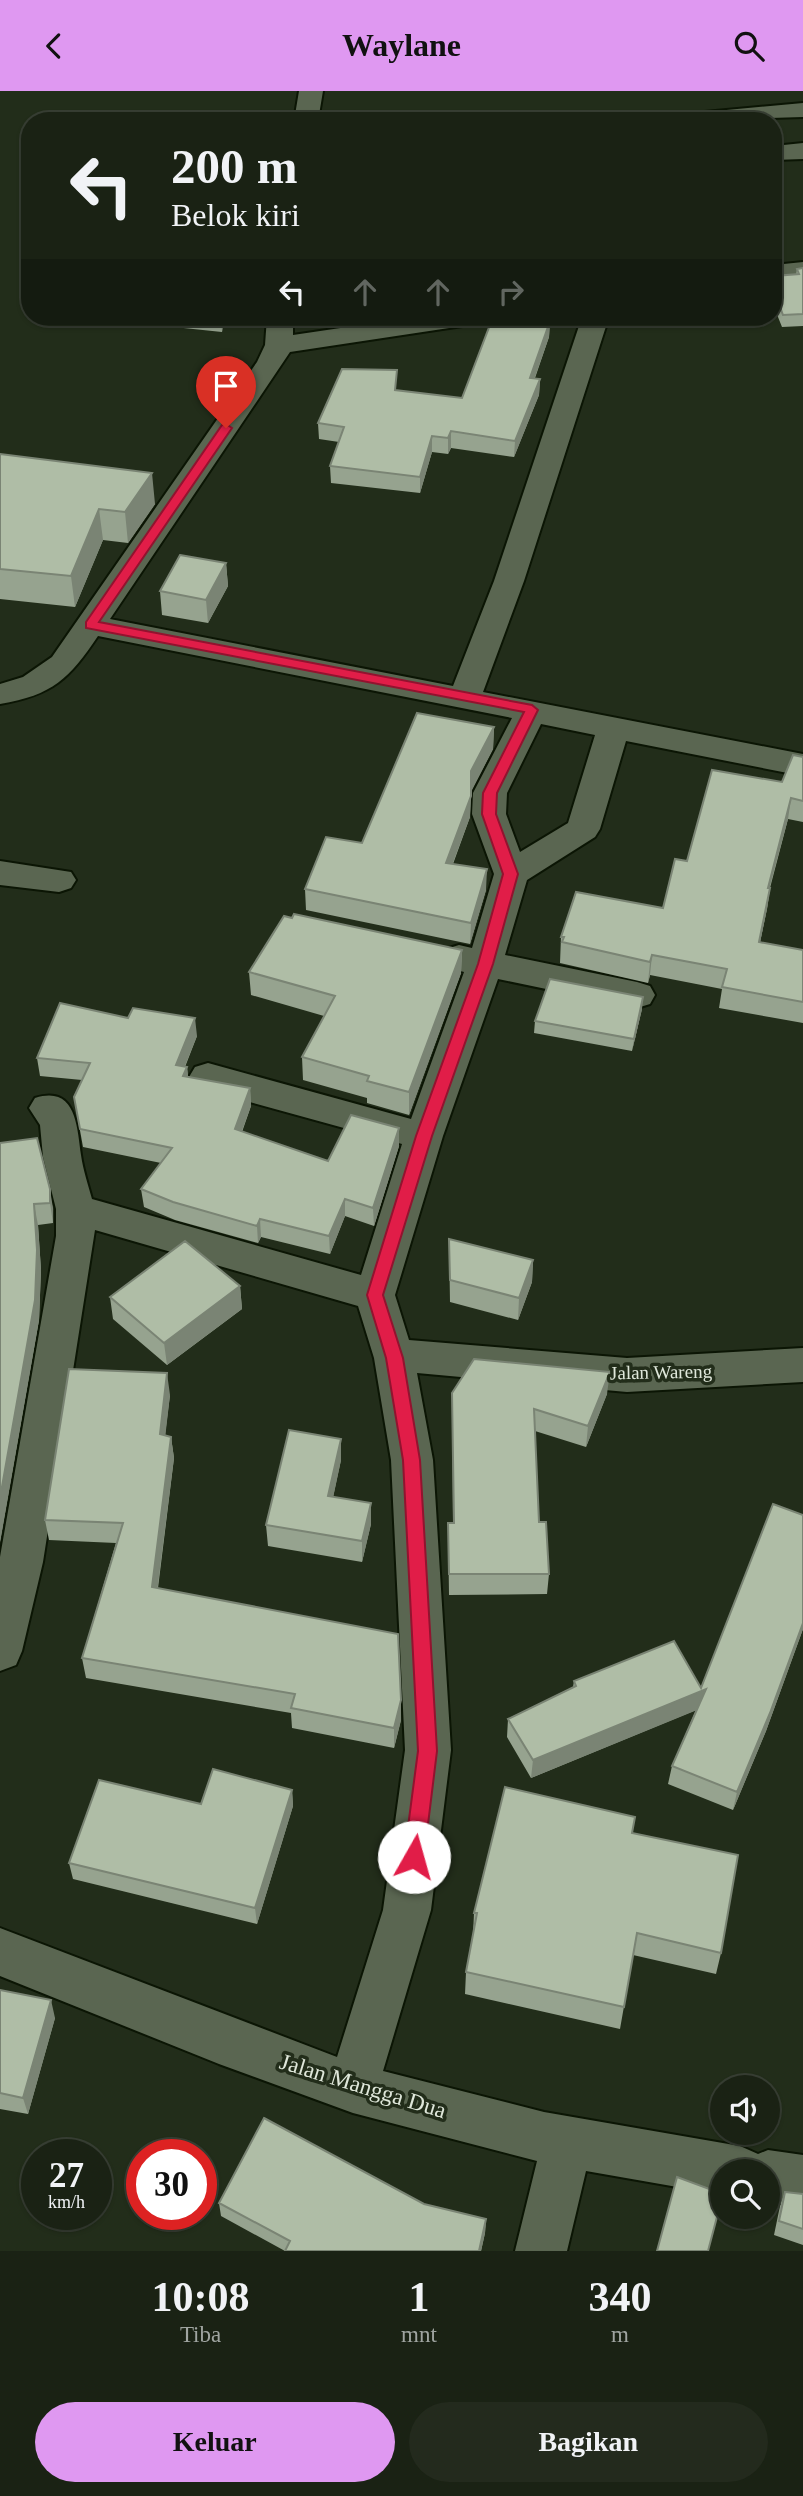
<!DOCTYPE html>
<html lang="id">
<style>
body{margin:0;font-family:"Times New Roman",serif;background:#232a1d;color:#f1f3f6;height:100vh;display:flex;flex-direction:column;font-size:26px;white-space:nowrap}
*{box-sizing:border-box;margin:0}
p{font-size:23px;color:#9fa4a0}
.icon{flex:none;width:38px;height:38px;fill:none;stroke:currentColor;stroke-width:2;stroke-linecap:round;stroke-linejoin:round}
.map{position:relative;height:2160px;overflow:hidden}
.panel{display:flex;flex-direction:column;background:#1a2214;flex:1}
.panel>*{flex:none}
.top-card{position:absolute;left:21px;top:21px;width:761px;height:214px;border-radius:28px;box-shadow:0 2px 5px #0004,0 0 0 2px #383f34;background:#1a2214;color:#f1f3f6;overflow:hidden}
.fabs{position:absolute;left:710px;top:1984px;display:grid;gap:14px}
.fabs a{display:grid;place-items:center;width:70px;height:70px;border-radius:50%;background:#1a2214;box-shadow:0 2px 5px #0004,0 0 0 2px #383f34;font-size:35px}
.speed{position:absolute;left:21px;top:2048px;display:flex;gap:14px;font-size:35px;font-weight:700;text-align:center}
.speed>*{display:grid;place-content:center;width:91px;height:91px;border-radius:50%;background:#1a2214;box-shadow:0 2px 5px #0004,0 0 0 2px #383f34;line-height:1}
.speed small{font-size:18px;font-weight:400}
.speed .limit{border:10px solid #d22;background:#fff;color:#111}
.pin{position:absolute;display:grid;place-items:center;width:60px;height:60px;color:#fff;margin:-72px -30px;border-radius:50% 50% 50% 0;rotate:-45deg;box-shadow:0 0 7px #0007}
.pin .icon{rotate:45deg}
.me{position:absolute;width:77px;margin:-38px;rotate:7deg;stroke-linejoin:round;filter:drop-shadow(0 0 5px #0008)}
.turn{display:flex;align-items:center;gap:24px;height:147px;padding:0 35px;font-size:32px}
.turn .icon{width:91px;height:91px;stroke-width:2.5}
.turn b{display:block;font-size:49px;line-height:60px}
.lanes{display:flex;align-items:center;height:66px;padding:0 35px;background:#0003;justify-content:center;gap:35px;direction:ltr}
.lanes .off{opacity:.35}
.eta{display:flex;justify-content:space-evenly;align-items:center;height:119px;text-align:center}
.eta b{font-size:42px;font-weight:700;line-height:49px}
.action{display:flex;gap:14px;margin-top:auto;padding:14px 35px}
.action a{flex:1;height:80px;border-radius:42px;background:#df98f1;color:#111;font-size:28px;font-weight:700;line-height:80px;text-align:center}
.action a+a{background:#232a1d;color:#f1f3f6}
header{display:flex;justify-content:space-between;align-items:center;height:91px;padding:0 35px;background:#df98f1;color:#111;font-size:32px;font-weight:700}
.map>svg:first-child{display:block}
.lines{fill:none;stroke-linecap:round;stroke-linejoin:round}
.minor-casing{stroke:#0b1504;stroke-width:4}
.minor{fill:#5a6651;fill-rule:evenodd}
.wall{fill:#96a38f}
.shaded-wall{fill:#7a8474}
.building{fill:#afbda6;stroke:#7a8474;stroke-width:2}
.route{fill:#e11d48;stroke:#92132f;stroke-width:2}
.labels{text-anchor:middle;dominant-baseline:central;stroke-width:7;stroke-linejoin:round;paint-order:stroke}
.street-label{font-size:19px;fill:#dfe7da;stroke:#222d1a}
.near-street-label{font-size:23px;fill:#dfe7da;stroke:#222d1a}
</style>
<header><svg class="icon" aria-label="back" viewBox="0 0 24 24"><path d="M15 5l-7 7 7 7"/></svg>Waylane<svg class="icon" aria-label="search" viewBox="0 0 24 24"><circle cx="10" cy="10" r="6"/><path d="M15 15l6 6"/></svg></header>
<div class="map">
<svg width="803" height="2160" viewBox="0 0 803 2160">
<rect width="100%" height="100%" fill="#222d1a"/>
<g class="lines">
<defs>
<path id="minor" d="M 299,0 L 323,0 L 318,30 L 294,30 Z
M 803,12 L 803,26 L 671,30 L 674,25 L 683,23 Z
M 803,52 L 803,68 L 774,69 L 774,55 Z
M 803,171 L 803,187 L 774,190 L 774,174 Z
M 267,226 L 293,226 L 293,244 L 415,226 L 483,226 L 479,232 L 469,234 L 290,261 L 110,528 L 453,595 L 494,490 L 582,226 L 609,226 L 524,490 L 483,601 L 803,663 L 803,685 L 626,650 L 600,738 L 595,746 L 527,789 L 505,864 L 637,891 L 650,895 L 655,904 L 650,913 L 637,917 L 498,888 L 443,1045 L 395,1204 L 409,1249 L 627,1267 L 803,1257 L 803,1291 L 627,1301 L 417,1282 L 433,1369 L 451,1659 L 431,1819 L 383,1980 L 544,2021 L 740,2055 L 758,2063 L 768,2059 L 803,2064 L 803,2116 L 768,2111 L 768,2081 L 723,2081 L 723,2104 L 586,2080 L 567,2160 L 515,2160 L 537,2070 L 353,2022 L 219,1973 L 0,1885 L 0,1837 L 337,1966 L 383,1819 L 405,1659 L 391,1369 L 374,1267 L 358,1215 L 95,1139 L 43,1471 L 22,1560 L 16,1574 L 0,1580 L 0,1466 L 56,1145 L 56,1118 L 43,1066 L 40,1034 L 29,1017 L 35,1007 C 76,994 77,1035 81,1064 C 83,1079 88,1093 92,1108 L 361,1184 L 402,1053 L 195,996 L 189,986 L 195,976 L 208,972 L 411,1028 L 464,881 L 446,876 L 441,867 L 446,858 L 459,854 L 472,857 L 494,783 L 472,723 L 473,702 L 512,627 L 98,545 C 69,588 53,604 0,613 L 0,593 L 23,586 L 52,566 L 257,271 L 265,254 ZM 541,633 L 595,644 L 568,732 L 520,761 L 506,723 L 507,702 Z
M 0,770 L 71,781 L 76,789 L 71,797 L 59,801 L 0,794 Z"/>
</defs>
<use href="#minor" class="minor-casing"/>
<use href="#minor" class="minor"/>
</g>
<path class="wall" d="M 803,177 L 803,235 L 782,236 L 774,216 L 774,185 L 796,184 L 797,178 Z
M 144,226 L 224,226 L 222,241 L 145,233 Z
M 550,230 L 549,246 L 535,287 L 540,288 L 539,304 L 514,366 L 451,357 L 448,363 L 432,361 L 420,402 L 331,392 L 330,375 L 339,351 L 319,348 L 318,332 L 396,299 L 462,307 Z
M 0,363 L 155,413 L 128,452 L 103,449 L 75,516 L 0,508 Z
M 226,472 L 228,495 L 208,532 L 162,524 L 160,500 Z
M 494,636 L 493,658 L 471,700 L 470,726 L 453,773 L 486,799 L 470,853 L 306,819 L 305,798 L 362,752 Z
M 803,666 L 803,731 L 788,728 L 770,797 L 767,818 L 760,851 L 803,859 L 803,932 L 719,917 L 722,898 L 650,884 L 648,892 L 560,872 L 561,846 L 663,817 L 687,770 L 782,691 Z
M 292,827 L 462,859 L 461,882 L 409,1024 L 367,1012 L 367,1007 L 303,989 L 302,966 L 324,925 L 251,904 L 249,881 Z
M 642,918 L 632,960 L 534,942 L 535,930 Z
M 197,945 L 185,976 L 187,976 L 188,986 L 250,997 L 251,1015 L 242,1041 L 328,1070 L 399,1055 L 374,1135 L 345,1125 L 330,1163 L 261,1146 L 258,1152 L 175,1129 L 144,1116 L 141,1098 L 161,1072 L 83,1056 L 74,1006 L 82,989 L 40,985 L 37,967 Z
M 37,1047 L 53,1118 L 53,1132 L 38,1134 L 41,1179 L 39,1229 L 0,1451 L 0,1052 Z
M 449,1148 L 533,1169 L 532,1191 L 518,1229 L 450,1211 Z
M 240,1195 L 242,1218 L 167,1274 L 113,1228 L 110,1206 Z
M 452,1302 L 607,1303 L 586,1356 L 535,1340 L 539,1431 L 549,1483 L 547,1503 L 449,1504 L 448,1432 L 453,1432 Z
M 170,1304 L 165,1344 L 171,1346 L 174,1367 L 158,1497 L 401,1629 L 394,1657 L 292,1637 L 291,1622 L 86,1587 L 82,1567 L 116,1452 L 49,1449 L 45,1429 Z
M 341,1348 L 341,1369 L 333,1406 L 371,1412 L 371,1433 L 362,1471 L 268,1455 L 266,1434 Z
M 803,1424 L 803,1538 L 766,1640 L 733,1719 L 668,1693 L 672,1675 L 696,1619 L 531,1687 L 507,1646 L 508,1628 L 573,1596 L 574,1590 L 701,1597 Z
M 292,1699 L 293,1715 L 257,1833 L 73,1788 L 69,1772 L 201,1713 Z
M 632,1742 L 721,1862 L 716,1883 L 633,1864 L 620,1938 L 465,1903 L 466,1881 L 473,1844 L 474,1822 Z
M 0,1899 L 55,1927 L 28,2023 L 0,2018 Z
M 785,2101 L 803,2103 L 803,2154 L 774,2144 L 780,2115 Z
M 219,2112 L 424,2113 L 486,2128 L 485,2142 L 481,2160 L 285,2160 L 221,2125 Z"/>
<path class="shaded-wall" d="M 221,226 L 224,226 L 222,241 Z
M 550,230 L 549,246 L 529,303 L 530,287 Z
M 540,288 L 539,304 L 514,366 L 515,350 Z
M 451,340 L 451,357 L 448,363 L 448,347 Z
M 432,345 L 432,361 L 420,402 L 420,386 Z
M 152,382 L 155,413 L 128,452 L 125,421 Z
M 99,418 L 103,449 L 75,516 L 71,485 Z
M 226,472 L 228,495 L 208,532 L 206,509 Z
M 494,636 L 493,658 L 471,701 L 471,680 Z
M 471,705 L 470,726 L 445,793 L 446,772 Z
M 791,707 L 788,728 L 764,817 L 768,797 Z
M 487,778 L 486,799 L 470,853 L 471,832 Z
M 770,797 L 767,818 L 756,871 L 759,851 Z
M 462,859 L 461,882 L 409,1024 L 409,1001 Z
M 652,864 L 650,884 L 648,892 L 650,871 Z
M 643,906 L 642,918 L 632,960 L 634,948 Z
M 195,927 L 197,945 L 178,992 L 176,974 Z
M 187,976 L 189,994 L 183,985 Z
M 250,997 L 251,1015 L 236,1056 L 235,1038 Z
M 399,1037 L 399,1055 L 374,1135 L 373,1117 Z
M 50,1098 L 53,1118 L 53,1132 L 50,1112 Z
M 345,1108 L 345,1125 L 330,1163 L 329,1145 Z
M 34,1113 L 38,1134 L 41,1179 L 39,1229 L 0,1451 L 0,1407 Z
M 260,1128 L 261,1146 L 258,1152 L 257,1135 Z
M 533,1169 L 532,1191 L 518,1229 L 519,1207 Z
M 240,1195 L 242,1218 L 167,1274 L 164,1252 Z
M 610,1281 L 607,1303 L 586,1356 L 588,1335 Z
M 167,1282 L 170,1304 L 163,1365 L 160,1343 Z
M 171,1346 L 174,1367 L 155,1517 L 152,1496 Z
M 341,1348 L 341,1369 L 329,1426 L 328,1405 Z
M 371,1412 L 371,1433 L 362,1471 L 362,1450 Z
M 803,1532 L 803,1538 L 766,1640 L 733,1719 L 737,1701 Z
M 706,1598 L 702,1617 L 531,1687 L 533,1669 Z
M 401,1609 L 401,1629 L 394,1657 L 394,1637 Z
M 292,1699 L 293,1715 L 257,1833 L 255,1817 Z
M 51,1909 L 55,1927 L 28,2023 L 23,2007 Z
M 486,2128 L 485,2142 L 481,2160 L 479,2160 Z"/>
<path class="building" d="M 803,177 L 803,223 L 783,224 L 774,200 L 774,185 L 799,183 L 797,178 Z
M 493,226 L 518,226 L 550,230 L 530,287 L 540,288 L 515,350 L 451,340 L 448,347 L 432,345 L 420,386 L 330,375 L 344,336 L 318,332 L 342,278 L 397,279 L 395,299 L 462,307 Z
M 0,363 L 152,382 L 125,421 L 99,418 L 71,485 L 0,478 Z
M 180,464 L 226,472 L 206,509 L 160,500 Z
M 417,622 L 494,636 L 471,680 L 471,705 L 446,772 L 487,778 L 471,832 L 305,798 L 326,746 L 362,752 Z
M 793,664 L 803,666 L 803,710 L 791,707 L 768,797 L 770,797 L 759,851 L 803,859 L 803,911 L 722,896 L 727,878 L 652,864 L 650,871 L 562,851 L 564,846 L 561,846 L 576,801 L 663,817 L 675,768 L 687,770 L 712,679 L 782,691 Z
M 294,823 L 462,859 L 409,1001 L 367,990 L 369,985 L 302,966 L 335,905 L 249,881 L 284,825 L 292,827 Z
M 550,888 L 643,906 L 634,948 L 535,930 Z
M 60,912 L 128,927 L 133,917 L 195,927 L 176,974 L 187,976 L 183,985 L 250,997 L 235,1038 L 328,1070 L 351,1024 L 399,1037 L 373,1117 L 345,1108 L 329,1145 L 260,1128 L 257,1135 L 173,1111 L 141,1098 L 172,1057 L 80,1038 L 74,1006 L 90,972 L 37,967 Z
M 37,1047 L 50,1098 L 50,1112 L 34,1113 L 37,1159 L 35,1209 L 0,1407 L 0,1052 Z
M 449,1148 L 533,1169 L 519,1207 L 450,1189 Z
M 185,1150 L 240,1195 L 164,1252 L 110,1206 Z
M 474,1268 L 610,1281 L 588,1335 L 534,1318 L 539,1431 L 546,1431 L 549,1483 L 449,1483 L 448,1432 L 454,1432 L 452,1302 Z
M 69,1278 L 167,1282 L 160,1343 L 171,1346 L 152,1496 L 398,1543 L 401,1609 L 394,1637 L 291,1617 L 295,1603 L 82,1567 L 123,1432 L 45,1429 Z
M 289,1339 L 341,1348 L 328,1405 L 371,1412 L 362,1450 L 266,1434 Z
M 773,1413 L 803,1424 L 803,1532 L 770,1622 L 737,1701 L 672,1675 L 706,1598 L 533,1669 L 508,1628 L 576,1595 L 574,1590 L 674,1550 L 701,1597 Z
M 213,1678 L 292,1699 L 255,1817 L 69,1772 L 99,1689 L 201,1713 Z
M 505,1696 L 635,1726 L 632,1742 L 738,1764 L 721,1862 L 637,1842 L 624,1916 L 466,1881 L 477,1822 L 474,1822 Z
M 0,1899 L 51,1909 L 23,2007 L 0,2002 Z
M 264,2027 L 424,2113 L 486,2128 L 479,2160 L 285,2160 L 290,2150 L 219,2112 Z
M 677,2086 L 723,2103 L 708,2160 L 657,2160 Z
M 785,2101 L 803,2103 L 803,2138 L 779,2130 Z"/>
<path class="route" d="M 226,333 L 232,337 L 99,531 L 532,614 L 538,619 L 497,702 L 496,723 L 518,783 L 493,873 L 432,1045 L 383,1204 L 403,1267 L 420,1369 L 437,1660 L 424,1766 L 421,1773 L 414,1775 L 407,1773 L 404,1766 L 418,1660 L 403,1369 L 386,1267 L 367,1204 L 416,1045 L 478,873 L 503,783 L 482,723 L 483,702 L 524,621 L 86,537 L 86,531 L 222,334 Z"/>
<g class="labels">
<g class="street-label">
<text transform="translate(661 1281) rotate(-1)">Jalan Wareng</text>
</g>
<g class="near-street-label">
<text transform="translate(363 1995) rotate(17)">Jalan Mangga Dua</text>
</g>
</g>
</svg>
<div class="fabs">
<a><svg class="icon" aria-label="sound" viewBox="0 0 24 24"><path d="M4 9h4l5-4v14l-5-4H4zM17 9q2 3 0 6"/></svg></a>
<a><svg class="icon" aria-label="search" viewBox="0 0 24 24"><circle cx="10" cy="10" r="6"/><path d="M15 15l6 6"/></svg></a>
</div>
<div class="speed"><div>27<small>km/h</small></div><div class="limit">30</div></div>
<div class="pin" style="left:226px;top:337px;background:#d93025"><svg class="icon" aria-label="arrive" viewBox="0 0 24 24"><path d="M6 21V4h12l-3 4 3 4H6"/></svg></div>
<svg class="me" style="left:414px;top:1766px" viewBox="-20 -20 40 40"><circle r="19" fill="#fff"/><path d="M0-13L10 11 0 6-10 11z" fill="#e11d48"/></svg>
<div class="top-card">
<div class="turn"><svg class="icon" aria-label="left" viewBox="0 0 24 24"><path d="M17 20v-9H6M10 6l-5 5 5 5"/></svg><div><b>200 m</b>Belok kiri</div></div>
<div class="lanes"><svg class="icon" aria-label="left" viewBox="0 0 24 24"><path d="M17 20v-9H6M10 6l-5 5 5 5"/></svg><svg class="icon off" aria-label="ahead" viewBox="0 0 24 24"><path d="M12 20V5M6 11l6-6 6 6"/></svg><svg class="icon off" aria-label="ahead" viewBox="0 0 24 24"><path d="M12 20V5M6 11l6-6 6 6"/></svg><svg class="icon off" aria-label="right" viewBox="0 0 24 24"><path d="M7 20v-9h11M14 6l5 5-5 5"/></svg></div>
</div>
</div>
<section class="panel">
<div class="eta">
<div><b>10:08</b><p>Tiba</p></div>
<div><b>1</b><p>mnt</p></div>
<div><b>340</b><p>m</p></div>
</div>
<div class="action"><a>Keluar</a><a>Bagikan</a></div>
</section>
